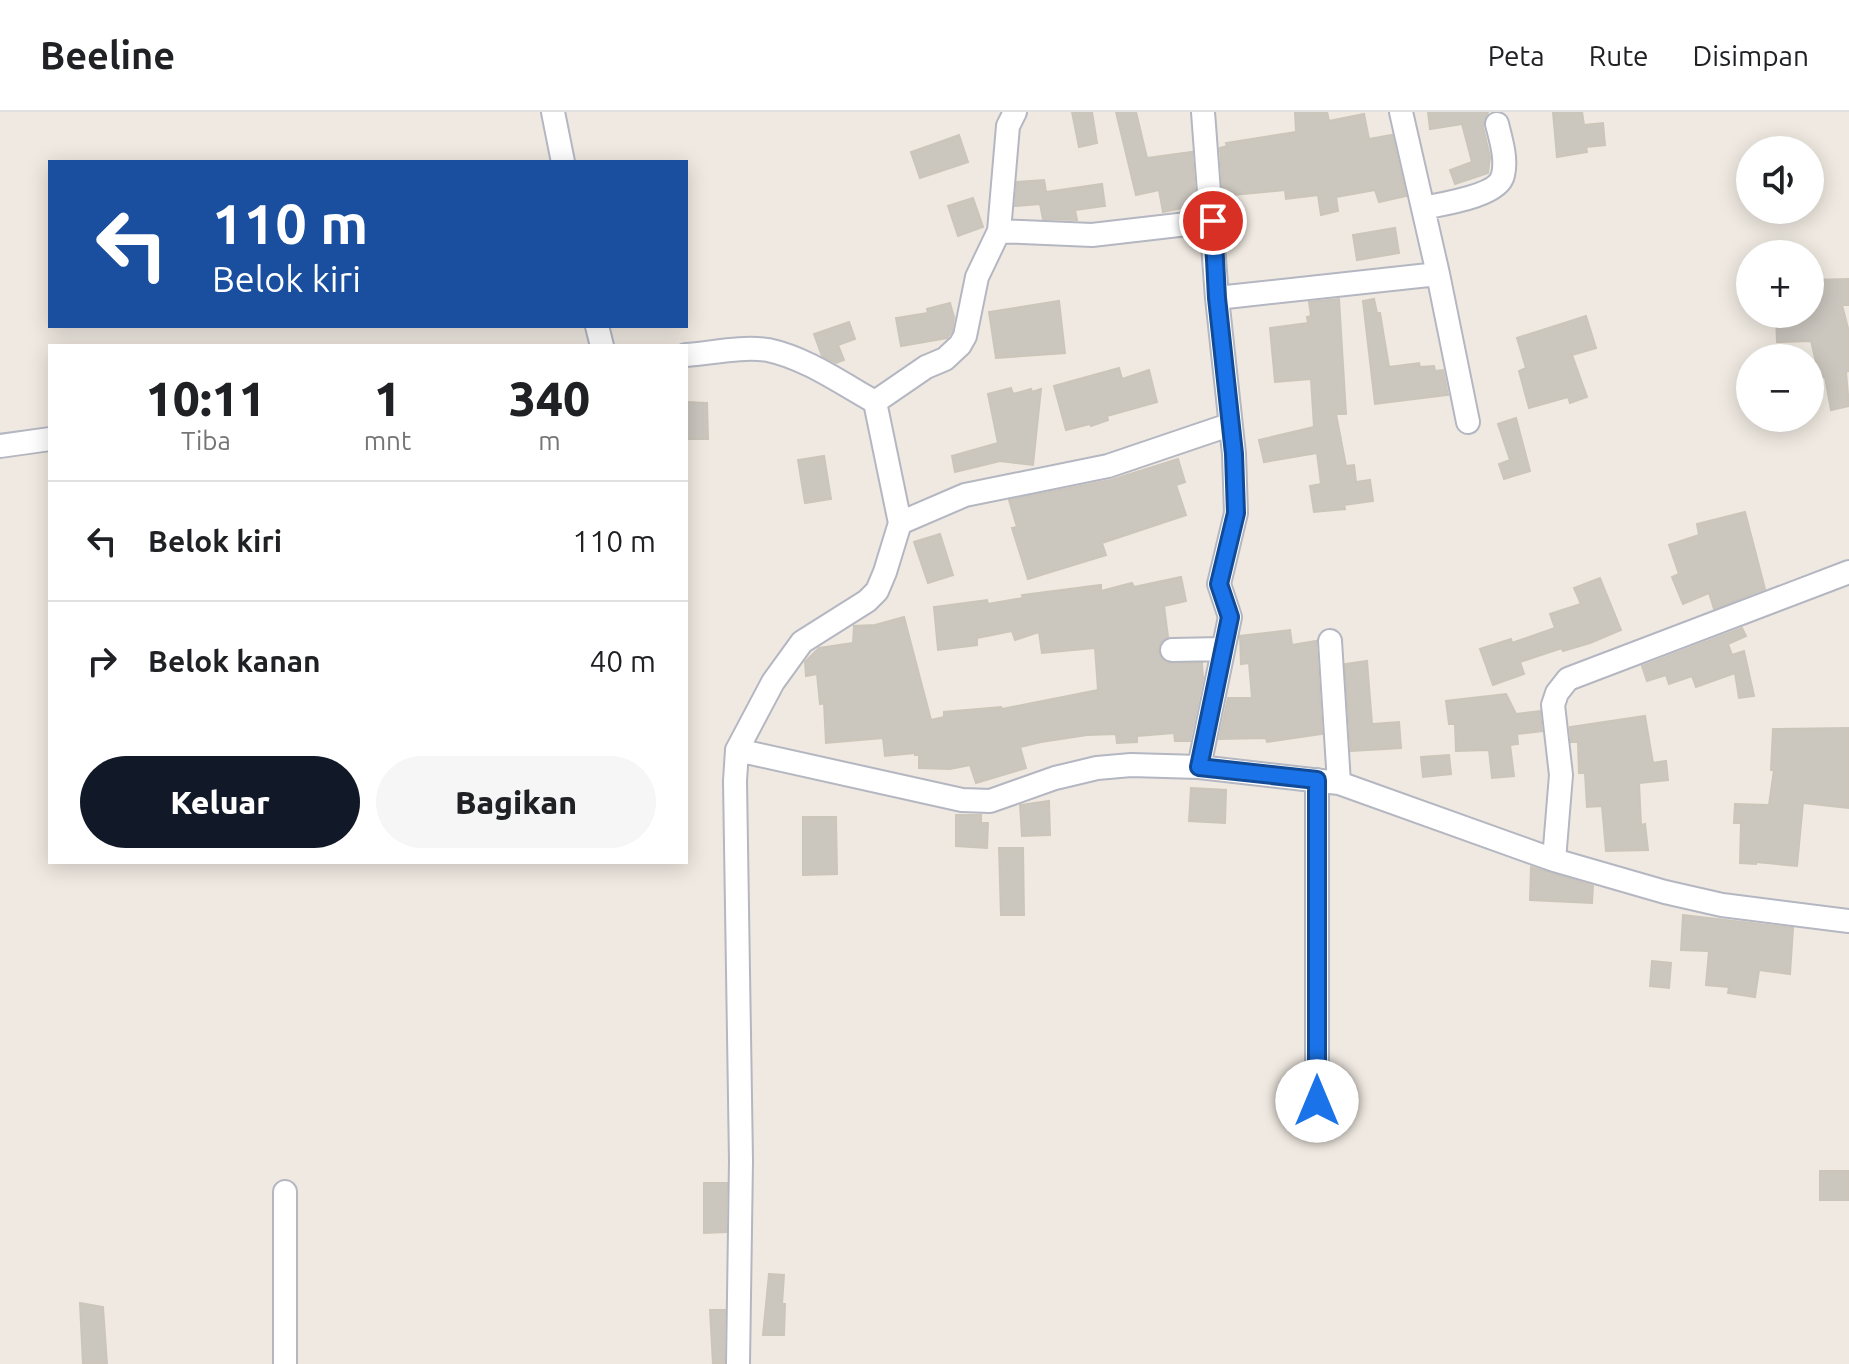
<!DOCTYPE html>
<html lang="id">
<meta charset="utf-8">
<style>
body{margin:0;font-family:Ubuntu,sans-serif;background:#f6f6f6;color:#202124;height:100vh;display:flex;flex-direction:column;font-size:30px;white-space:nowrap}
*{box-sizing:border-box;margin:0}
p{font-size:26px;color:#757577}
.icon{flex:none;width:44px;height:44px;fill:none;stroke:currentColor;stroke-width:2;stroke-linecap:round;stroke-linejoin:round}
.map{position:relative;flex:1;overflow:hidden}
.panel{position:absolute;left:48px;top:232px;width:640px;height:520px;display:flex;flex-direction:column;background:#fff;border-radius:0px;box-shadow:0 4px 20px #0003}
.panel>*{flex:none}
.banner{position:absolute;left:48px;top:48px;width:640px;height:168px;border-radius:0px;box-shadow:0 4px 20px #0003;background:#1a4fa0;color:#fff;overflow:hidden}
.buttons{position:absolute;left:1736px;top:24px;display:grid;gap:16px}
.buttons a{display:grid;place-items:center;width:88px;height:88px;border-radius:50%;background:#fff;box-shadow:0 4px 20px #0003;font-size:40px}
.pin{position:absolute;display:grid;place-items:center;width:68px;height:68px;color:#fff;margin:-34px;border:4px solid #fff;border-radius:50%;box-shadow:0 2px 8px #0007}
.me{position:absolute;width:88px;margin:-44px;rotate:0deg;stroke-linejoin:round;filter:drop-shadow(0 0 6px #0008)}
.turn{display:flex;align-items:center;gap:28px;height:168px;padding:0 32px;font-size:36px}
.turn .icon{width:104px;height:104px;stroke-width:2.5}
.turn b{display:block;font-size:56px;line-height:68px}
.eta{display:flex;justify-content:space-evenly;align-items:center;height:136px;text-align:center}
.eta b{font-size:48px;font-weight:800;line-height:56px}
.primary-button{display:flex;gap:16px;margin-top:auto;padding:16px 32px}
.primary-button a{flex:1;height:92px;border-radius:48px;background:#111827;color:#fff;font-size:32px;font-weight:800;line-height:92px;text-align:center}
.primary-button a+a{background:#f6f6f6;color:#202124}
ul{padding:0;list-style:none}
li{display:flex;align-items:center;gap:24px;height:120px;padding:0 32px;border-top:2px solid #e0e0e0}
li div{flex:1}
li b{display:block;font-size:30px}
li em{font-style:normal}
header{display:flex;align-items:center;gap:48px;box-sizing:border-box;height:112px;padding:0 40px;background:#fff;border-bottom:2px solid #e0e0e0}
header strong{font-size:38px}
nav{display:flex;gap:44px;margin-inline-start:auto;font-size:28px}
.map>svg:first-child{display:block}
.building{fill:#cbc7bf;stroke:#cbc5ba;stroke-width:2}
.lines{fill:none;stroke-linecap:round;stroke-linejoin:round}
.minor-casing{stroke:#b4b7c1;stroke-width:26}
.minor{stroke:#fff;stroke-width:22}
.route-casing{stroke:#114b97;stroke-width:20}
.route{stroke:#1a73e8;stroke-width:14}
</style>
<header>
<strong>Beeline</strong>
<nav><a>Peta</a><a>Rute</a><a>Disimpan</a></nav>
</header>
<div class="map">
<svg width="1849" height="1252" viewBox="0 0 1849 1252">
<rect width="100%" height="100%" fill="#efe9e1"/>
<path class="building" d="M 1072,0 L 1092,0 L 1097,31 L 1079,35 Z
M 1116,0 L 1136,0 L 1147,46 L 1192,40 L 1196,93 L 1163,100 L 1159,78 L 1136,83 Z
M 1295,0 L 1327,0 L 1329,9 L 1364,2 L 1369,27 L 1392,23 L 1406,84 L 1379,90 L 1375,78 L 1336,85 L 1338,99 L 1321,103 L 1318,83 L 1286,87 L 1285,78 L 1223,84 L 1220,36 L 1227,34 L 1226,31 L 1296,20 Z
M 1428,0 L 1488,0 L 1483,15 L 1490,45 L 1488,61 L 1455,72 L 1450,58 L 1472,50 L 1462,12 L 1430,17 Z
M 1553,0 L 1582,0 L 1584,13 L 1603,11 L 1605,33 L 1586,35 L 1587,40 L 1557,45 Z
M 959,23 L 968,50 L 920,66 L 911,40 Z
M 1044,68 L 1046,80 L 1102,72 L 1105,94 L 1075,98 L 1077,108 L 1043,107 L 1040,92 L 1015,94 L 1017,70 Z
M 973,86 L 983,115 L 958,124 L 948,94 Z
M 1395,116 L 1399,141 L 1357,148 L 1353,123 Z
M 1849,167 L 1849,193 L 1842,193 L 1849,220 L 1849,259 L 1846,260 L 1849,294 L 1831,298 L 1825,265 L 1820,266 L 1811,229 L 1777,230 L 1776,202 L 1810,202 L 1810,168 Z
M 1339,187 L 1346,302 L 1336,302 L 1346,354 L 1354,353 L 1356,370 L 1370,368 L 1373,389 L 1344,393 L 1345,397 L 1314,400 L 1310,374 L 1321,372 L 1317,341 L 1264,350 L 1259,328 L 1314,315 L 1311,267 L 1275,270 L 1270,216 L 1308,211 L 1307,205 L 1311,204 L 1309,190 Z
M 1374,187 L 1377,201 L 1380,201 L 1389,255 L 1419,251 L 1420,255 L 1434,254 L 1435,259 L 1443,258 L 1448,283 L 1375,292 L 1363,189 Z
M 1059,189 L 1065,241 L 996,246 L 989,200 Z
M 950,191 L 954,205 L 952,219 L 947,226 L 901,234 L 896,206 L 928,201 L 927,197 Z
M 1586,204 L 1596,236 L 1572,243 L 1587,285 L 1570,291 L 1568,285 L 1529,296 L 1519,259 L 1526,256 L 1517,226 Z
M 849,210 L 855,227 L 838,233 L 844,248 L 836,251 L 822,244 L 814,222 Z
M 1119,256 L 1122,267 L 1149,258 L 1157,290 L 1107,304 L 1108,308 L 1091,314 L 1090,312 L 1066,318 L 1054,274 Z
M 1011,276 L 1013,282 L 1031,277 L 1032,280 L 1041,277 L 1033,353 L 1000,349 L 955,360 L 952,344 L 998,331 L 988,282 Z
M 686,290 L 707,291 L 708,327 L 686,327 Z
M 1516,306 L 1530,359 L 1504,367 L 1499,352 L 1510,348 L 1498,312 Z
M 824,344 L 831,387 L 805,391 L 798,348 Z
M 1178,347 L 1185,370 L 1176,373 L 1186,403 L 1102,431 L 1106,443 L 1028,467 L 1012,416 L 1017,415 L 1009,388 L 1111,368 Z
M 1745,400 L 1765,477 L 1714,497 L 1709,481 L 1683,492 L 1672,465 L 1679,462 L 1669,433 L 1699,423 L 1697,412 Z
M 940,422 L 953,463 L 928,471 L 914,430 Z
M 1181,465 L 1186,489 L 1164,494 L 1168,525 L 1160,531 L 1158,539 L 1166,551 L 1202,551 L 1203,566 L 1190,629 L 1175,629 L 1174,621 L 1137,624 L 1137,630 L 1117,631 L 1116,622 L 1087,623 L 1041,630 L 1020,635 L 1026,656 L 976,671 L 970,653 L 950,657 L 919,656 L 919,643 L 915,643 L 915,641 L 885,644 L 883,626 L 826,631 L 824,591 L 820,592 L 817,562 L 806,564 L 805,550 L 819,536 L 853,531 L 854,514 L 875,513 L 904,505 L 931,608 L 944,605 L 944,600 L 1001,595 L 1002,597 L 1098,578 L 1095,536 L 1042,541 L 1039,520 L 1015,528 L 1012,519 L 977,526 L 977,533 L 938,538 L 934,495 L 987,488 L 988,492 L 1023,486 L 1022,483 L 1101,473 L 1101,479 L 1132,471 L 1134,475 Z
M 1600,466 L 1621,518 L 1590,531 L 1563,539 L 1562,536 L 1520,550 L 1524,562 L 1493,573 L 1480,537 L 1511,527 L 1512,531 L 1555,516 L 1550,502 L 1581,492 L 1574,476 Z
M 1742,516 L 1746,524 L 1728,532 L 1732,543 L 1744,539 L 1754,584 L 1739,586 L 1735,561 L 1696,575 L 1692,564 L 1669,572 L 1666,563 L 1647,569 L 1642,554 Z
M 1290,518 L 1292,533 L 1316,529 L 1322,622 L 1267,630 L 1266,626 L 1219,627 L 1228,586 L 1252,586 L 1249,551 L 1241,552 L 1240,524 Z
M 1367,549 L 1372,612 L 1399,610 L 1401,636 L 1351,639 L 1345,552 Z
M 1506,582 L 1516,602 L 1540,599 L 1542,619 L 1517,622 L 1518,632 L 1510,633 L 1514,664 L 1492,666 L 1489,638 L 1456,639 L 1455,612 L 1449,612 L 1446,589 Z
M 1645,604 L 1653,651 L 1666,649 L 1668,668 L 1639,671 L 1641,713 L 1645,712 L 1648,738 L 1606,739 L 1602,694 L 1587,695 L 1585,661 L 1579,661 L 1578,630 L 1571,630 L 1570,615 Z
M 1849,616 L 1849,696 L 1803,691 L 1797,754 L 1756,750 L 1756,752 L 1740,751 L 1741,711 L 1734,711 L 1735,692 L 1769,693 L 1774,658 L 1771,658 L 1773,617 Z
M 1449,643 L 1451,662 L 1423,665 L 1421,645 Z
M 1191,676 L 1226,678 L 1225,711 L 1189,709 Z
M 1049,689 L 1050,723 L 1022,724 L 1020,693 Z
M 956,703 L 981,703 L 981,711 L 988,711 L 987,736 L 956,734 Z
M 803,705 L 836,705 L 837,762 L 803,763 Z
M 999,736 L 1023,736 L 1024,803 L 1001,803 Z
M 1531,755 L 1593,774 L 1592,791 L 1530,788 Z
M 1683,803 L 1793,816 L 1790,862 L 1759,858 L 1755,885 L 1728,881 L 1729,875 L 1706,873 L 1709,839 L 1681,838 Z
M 1652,849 L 1671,851 L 1669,876 L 1650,874 Z
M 1820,1059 L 1849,1059 L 1849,1088 L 1820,1088 Z
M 704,1071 L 727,1071 L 726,1120 L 704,1121 Z
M 769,1162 L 784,1163 L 782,1192 L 785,1192 L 784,1223 L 763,1223 Z
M 80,1191 L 103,1195 L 107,1252 L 83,1252 Z
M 710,1198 L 725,1198 L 724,1252 L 713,1252 Z"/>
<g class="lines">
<defs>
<path id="minor" d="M 553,0 L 563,50
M 1423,96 C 1442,92 1499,84 1503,63 C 1507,47 1501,28 1497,12
M 999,119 L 1092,123 L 1213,109
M 1438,162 L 1468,310
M 1217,186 L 1438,162 L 1401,0
M 597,214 L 602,234
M 686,243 C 712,241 742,234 768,238 C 806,246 841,271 875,290 L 900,411 L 885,460 L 877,479 L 867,489 L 802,530 L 773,570 L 737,638 L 735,669 L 741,1049 L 738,1252
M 875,290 L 926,255 L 945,247 L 960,233 L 965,224 L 977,165 L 999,119 L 1008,14 L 1015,0
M 0,334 L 50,327
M 900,411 L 965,383 L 1108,354 L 1229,313
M 1330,529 L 1339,671
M 1172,538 L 1223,537
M 737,638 L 962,688 L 990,689 L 1055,666 L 1097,656 L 1131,653 L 1199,655 L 1339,671 L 1554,748 L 1665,780 L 1722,793 L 1849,809
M 1199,655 L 1230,505 L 1219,472 L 1236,401 L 1234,342 L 1217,186 L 1203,0
M 1317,668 L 1317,989
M 1554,748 L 1561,663 L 1553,593 L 1557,581 L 1568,567 L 1849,460
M 285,1252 L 285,1080"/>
</defs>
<use href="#minor" class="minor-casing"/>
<use href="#minor" class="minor"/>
</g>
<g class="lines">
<defs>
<path id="route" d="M 1213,109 L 1217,186 L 1234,342 L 1236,401 L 1219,472 L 1230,505 L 1199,655 L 1317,668 L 1317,989"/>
</defs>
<use href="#route" class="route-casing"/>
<use href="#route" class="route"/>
</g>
</svg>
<div class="buttons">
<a><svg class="icon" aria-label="sound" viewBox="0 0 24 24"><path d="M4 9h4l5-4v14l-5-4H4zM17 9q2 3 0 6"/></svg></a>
<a>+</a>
<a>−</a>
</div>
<div class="pin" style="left:1213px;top:109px;background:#d93025"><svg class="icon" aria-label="arrive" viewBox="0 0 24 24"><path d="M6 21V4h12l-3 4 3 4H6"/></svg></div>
<svg class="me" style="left:1317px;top:989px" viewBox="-20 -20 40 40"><circle r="19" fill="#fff"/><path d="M0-13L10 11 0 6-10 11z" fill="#1a73e8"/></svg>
<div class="banner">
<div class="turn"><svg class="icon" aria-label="left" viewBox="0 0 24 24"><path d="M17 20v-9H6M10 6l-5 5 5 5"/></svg><div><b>110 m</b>Belok kiri</div></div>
</div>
<section class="panel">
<div class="eta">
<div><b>10:11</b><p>Tiba</p></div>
<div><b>1</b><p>mnt</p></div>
<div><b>340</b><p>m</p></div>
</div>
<ul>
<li><svg class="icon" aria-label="left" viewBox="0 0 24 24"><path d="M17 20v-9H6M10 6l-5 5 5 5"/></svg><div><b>Belok kiri</b></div><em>110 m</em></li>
<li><svg class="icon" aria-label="right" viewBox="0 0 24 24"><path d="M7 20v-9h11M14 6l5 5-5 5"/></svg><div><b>Belok kanan</b></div><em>40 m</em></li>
</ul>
<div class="primary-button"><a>Keluar</a><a>Bagikan</a></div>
</section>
</div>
